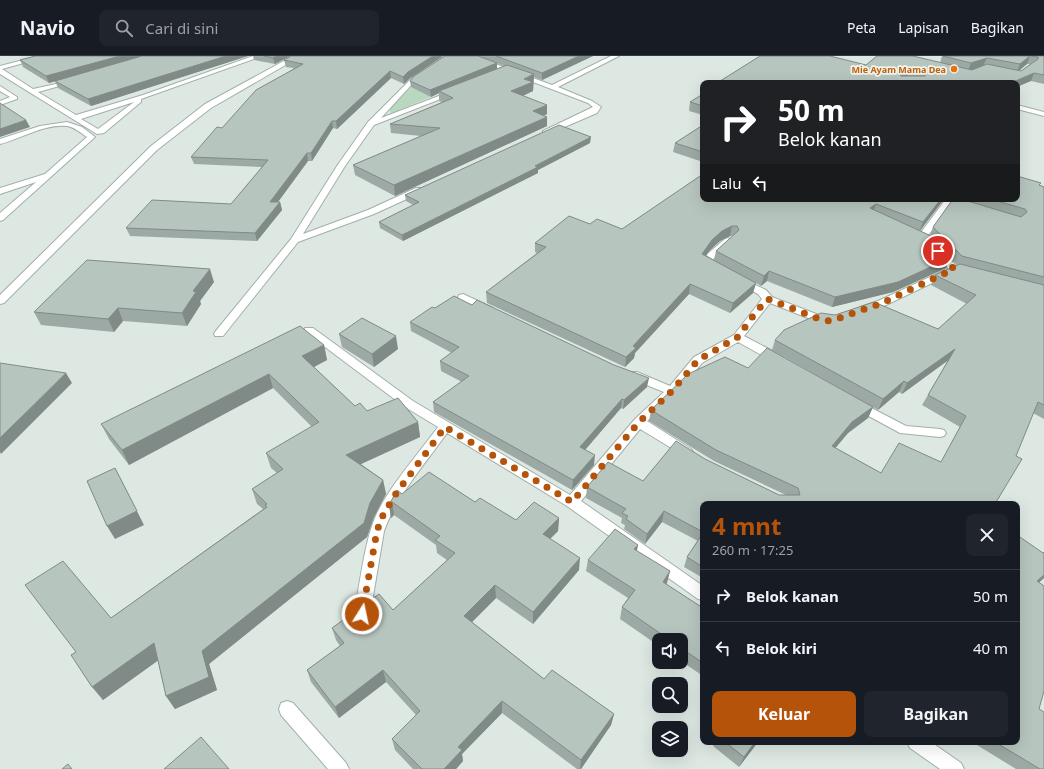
<!DOCTYPE html>
<html lang="id">
<meta charset="utf-8">
<style>
body{margin:0;font-family:"Noto Sans",sans-serif;background:#20242c;color:#f1f3f6;height:100vh;display:flex;flex-direction:column;font-size:15px;white-space:nowrap}
*{box-sizing:border-box;margin:0}
p{font-size:13px;color:#9ea1a6}
.icon{flex:none;width:22px;height:22px;fill:none;stroke:currentColor;stroke-width:2;stroke-linecap:round;stroke-linejoin:round}
.map{position:relative;flex:1;overflow:hidden}
.drawer{position:absolute;left:700px;top:445px;width:320px;height:244px;display:flex;flex-direction:column;background:#171b24;border-radius:8px;box-shadow:0 4px 16px #0002}
.drawer>*{flex:none}
.guide{position:absolute;left:700px;top:24px;width:320px;height:122px;border-radius:8px;box-shadow:0 4px 16px #0002;background:#202124;color:#fff;overflow:hidden}
.fabs{position:absolute;left:652px;top:577px;display:grid;gap:8px}
.fabs a{display:grid;place-items:center;width:36px;height:36px;border-radius:8px;background:#171b24;box-shadow:0 4px 16px #0002;font-size:20px}
.pin{position:absolute;display:grid;place-items:center;width:34px;height:34px;color:#fff;margin:-17px;border:2px solid #fff;border-radius:50%;box-shadow:0 1px 4px #0007}
.me{position:absolute;width:44px;margin:-22px;rotate:10deg;stroke-linejoin:round;filter:drop-shadow(0 0 3px #0008)}
.turn{display:flex;align-items:center;gap:14px;height:84px;padding:0 12px;font-size:18px}
.turn .icon{width:52px;height:52px;stroke-width:2.5}
.turn b{display:block;font-size:28px;line-height:34px}
.then{display:flex;align-items:center;height:38px;padding:0 12px;background:#0003;gap:8px;font-size:15px}
.round{display:grid;place-items:center;flex:none;width:42px;height:42px;border-radius:8px;background:#20242c}
.overview{display:flex;align-items:center;justify-content:space-between;height:68px;padding:0 12px}
h1{font-size:24px;font-weight:700;line-height:30px;color:#b45309}
.primary-button{display:flex;gap:8px;margin-top:auto;padding:8px 12px}
.primary-button a{flex:1;height:46px;border-radius:8px;background:#b45309;color:#fff;font-size:16px;font-weight:700;line-height:46px;text-align:center}
.primary-button a+a{background:#20242c;color:#f1f3f6}
ul{padding:0;list-style:none}
li{display:flex;align-items:center;gap:12px;height:52px;padding:0 12px;border-top:1px solid #363941}
li div{flex:1}
li b{display:block;font-size:15px}
li em{font-style:normal}
header{display:flex;align-items:center;gap:24px;box-sizing:border-box;height:56px;padding:0 20px;background:#171b24;border-bottom:1px solid #363941}
header strong{font-size:19px}
nav{display:flex;gap:22px;margin-inline-start:auto;font-size:14px}
.search{width:280px;height:36px;background:#20242c;display:flex;align-items:center;gap:10px;box-sizing:border-box;padding:0 14px;border-radius:8px;color:#9ea1a6;font-size:15px}
.map>svg:first-child{display:block}
.green{fill:#b9d8bf}
.lines{fill:none;stroke-linecap:round;stroke-linejoin:round}
.minor-casing{stroke:#a2afa9;stroke-width:2}
.tertiary-casing{stroke:#a2afa9;stroke-width:2}
.minor{fill:#fff;fill-rule:evenodd}
.tertiary{fill:#fff;fill-rule:evenodd}
.wall{fill:#9da9a4;fill-rule:evenodd}
.shaded-wall{fill:#808a86}
.building{fill:#b7c5bf;stroke:#808a86;fill-rule:evenodd}
.route{stroke:#b45309;stroke-width:7;stroke-dasharray:0 12.6}
.food-dot{fill:#e8710a;stroke:#eef5f1;stroke-width:1.5}
.labels{text-anchor:middle;dominant-baseline:central;stroke-width:3.5;stroke-linejoin:round;paint-order:stroke}
.far-food-label{font-size:9px;font-weight:bold;fill:#c56008;stroke:#eef5f1;text-anchor:end}
</style>
<header>
<strong>Navio</strong>
<div class="search"><svg class="icon" aria-label="search" viewBox="0 0 24 24"><circle cx="10" cy="10" r="6"/><path d="M15 15l6 6"/></svg>Cari di sini</div>
<nav><a>Peta</a><a>Lapisan</a><a>Bagikan</a></nav>
</header>
<div class="map">
<svg width="1044" height="713" viewBox="0 0 1044 713">
<rect width="100%" height="100%" fill="#dee8e3"/>
<path class="green" d="M 493,15 L 392,57 L 390,56 L 390,52 L 422,21 Z"/>
<g class="lines">
<defs>
<path id="minor" d="M 39,0 L 49,0 L 2,13 L 33,33 L 74,24 L 74,26 L 38,36 L 76,59 L 143,39 L 253,0 L 262,0 L 141,43 L 141,46 L 104,77 L 97,78 L 0,18 L 0,10 ZM 134,46 L 98,73 L 81,63 Z
M 446,0 L 453,0 L 414,26 L 381,62 L 452,35 L 456,35 L 456,37 L 374,69 L 345,110 L 303,178 L 368,154 L 416,132 L 422,132 L 423,134 L 422,136 L 374,158 L 298,186 L 223,280 L 215,280 L 214,278 L 215,276 L 291,183 L 337,110 L 368,66 L 410,24 Z
M 465,0 L 474,0 L 552,29 L 611,0 L 619,0 L 558,31 L 592,45 L 601,51 L 597,57 L 546,79 L 543,79 L 543,75 L 593,51 L 588,47 Z
M 0,30 L 17,41 L 17,43 L 0,49 L 0,45 L 10,41 L 0,35 Z
M 1017,49 L 1044,56 L 1044,60 L 1017,53 Z
M 67,66 L 82,71 L 95,81 L 3,164 L 0,165 L 0,157 L 36,126 L 0,138 L 0,132 L 45,118 L 87,81 C 81,77 74,71 67,70 C 46,67 20,83 0,88 L 0,83 L 40,70 Z
M 948,143 L 969,149 L 970,151 L 966,154 L 950,149 L 927,181 L 932,184 L 957,211 L 970,214 L 972,216 L 970,218 L 967,219 L 953,216 L 951,218 L 886,249 L 864,256 L 860,255 L 859,253 L 860,251 L 878,245 L 945,214 L 949,213 L 926,188 L 917,182 L 945,144 Z
M 728,182 L 733,185 L 731,187 L 713,203 L 712,206 L 720,212 L 718,214 C 712,216 706,212 702,207 L 705,200 L 725,183 Z
M 740,222 L 766,234 L 772,241 L 824,261 L 834,263 L 835,265 L 830,268 L 818,266 L 770,247 L 744,280 L 782,300 L 784,303 L 782,306 L 774,306 L 738,286 L 702,307 L 676,338 L 647,365 L 691,393 L 693,396 L 691,399 L 687,401 L 683,399 L 640,373 L 581,445 L 703,530 L 703,544 L 698,543 L 567,450 L 447,377 C 425,408 397,439 384,475 L 370,558 L 367,563 L 362,565 L 357,563 L 354,558 C 360,529 364,488 375,462 C 387,433 419,397 438,371 L 405,351 L 305,276 L 304,274 L 305,272 L 313,272 L 413,345 L 570,439 L 635,363 L 664,336 L 629,322 L 627,319 L 629,316 L 637,316 L 670,330 L 694,301 L 734,279 L 762,243 L 758,238 L 737,227 L 735,225 Z
M 463,238 L 493,252 L 494,254 L 489,257 L 485,256 L 459,243 L 458,241 L 459,239 Z
M 858,345 L 906,370 L 940,373 L 944,374 L 946,377 L 944,380 L 940,381 L 900,377 L 854,352 L 852,349 L 854,346 Z
M 287,645 L 293,647 L 346,707 L 349,713 L 328,713 L 281,659 L 279,653 L 281,647 Z
M 907,686 L 931,686 L 961,707 L 964,713 L 940,713 L 910,692 Z"/>
<path id="tertiary" d="M 293,0 L 301,0 L 211,52 L 157,94 L 4,247 L 0,248 L 0,239 L 151,90 L 205,48 Z"/>
</defs>
<use href="#minor" class="minor-casing"/>
<use href="#tertiary" class="tertiary-casing"/>
<use href="#minor" class="minor"/>
<use href="#tertiary" class="tertiary"/>
</g>
<path class="wall" d="M 35,0 L 248,0 L 91,50 L 58,32 L 55,25 L 49,27 L 23,11 L 20,4 Z
M 253,0 L 290,0 L 275,8 L 254,4 Z
M 291,0 L 443,0 L 409,23 L 404,28 L 391,22 L 337,73 L 333,72 L 312,105 L 308,105 L 278,146 L 280,146 L 282,154 L 257,185 L 130,180 L 126,172 L 231,148 L 262,111 L 194,108 L 191,101 L 222,72 L 294,12 L 286,11 L 284,4 Z
M 478,0 L 593,0 L 542,24 L 534,21 L 533,35 L 523,40 L 547,58 L 544,59 L 547,61 L 547,70 L 395,140 L 355,119 L 353,109 L 421,80 L 391,77 L 390,68 L 442,46 L 439,45 L 439,37 L 431,41 L 411,31 L 410,25 L 497,7 L 497,13 L 504,10 Z
M 942,0 L 1044,0 L 1044,28 L 1031,25 L 1017,27 L 717,27 L 866,9 L 940,7 ZM 1027,8 L 1030,8 L 1021,15 L 1019,15 ZM 983,10 L 984,10 L 971,14 Z
M 703,36 L 703,59 L 689,55 L 690,46 L 700,40 L 700,38 Z
M 703,69 L 703,106 L 673,96 L 675,87 Z
M 590,87 L 538,114 L 538,117 L 403,185 L 380,172 L 379,166 L 413,149 L 406,145 L 405,139 Z
M 1041,127 L 1039,129 L 1044,131 L 1044,363 L 1033,357 L 995,448 L 703,448 L 703,522 L 684,511 L 687,501 L 698,485 L 662,466 L 645,488 L 624,473 L 625,469 L 621,467 L 622,462 L 586,442 L 587,431 L 643,425 L 705,403 L 779,439 L 786,439 L 714,405 L 649,365 L 651,354 L 748,312 L 873,351 L 868,362 L 848,377 L 835,392 L 881,417 L 941,406 L 960,371 L 922,349 L 928,339 L 948,304 L 902,338 L 899,336 L 878,354 L 772,294 L 775,284 L 938,273 L 967,248 L 931,229 L 935,219 L 957,209 L 950,202 L 946,212 L 893,236 L 832,251 L 767,225 L 761,230 L 756,227 L 753,237 L 730,257 L 689,238 L 635,297 L 634,302 L 625,311 L 487,247 L 486,236 L 537,197 L 535,196 L 535,187 L 590,168 L 622,173 L 703,143 L 944,143 L 920,175 L 930,180 L 933,171 L 953,143 L 1017,143 ZM 730,180 L 733,180 L 716,195 L 714,204 L 706,199 L 710,194 L 720,185 Z
M 214,226 L 200,245 L 201,248 L 187,270 L 123,265 L 114,276 L 41,269 L 34,256 Z
M 472,249 L 647,331 L 623,353 L 621,352 L 585,394 L 594,409 L 572,434 L 434,356 L 433,346 L 462,326 L 441,315 L 440,305 L 452,297 L 411,275 L 410,266 L 435,252 Z
M 339,278 L 398,293 L 374,311 L 342,291 Z
M 324,289 L 327,304 L 314,311 L 355,350 L 367,355 L 418,366 L 420,381 L 361,408 L 383,424 L 386,438 L 374,461 L 367,481 L 209,608 L 217,634 L 175,653 L 166,640 L 158,604 L 103,644 L 76,596 L 111,562 L 263,453 L 257,448 L 252,433 L 277,417 L 271,412 L 266,397 L 312,371 L 273,332 L 129,409 L 109,383 L 101,368 Z
M 402,438 L 475,446 L 516,464 L 559,462 L 558,475 L 550,483 L 579,514 L 533,568 L 496,542 L 472,566 L 544,623 L 614,658 L 611,669 L 581,713 L 577,713 L 502,657 L 462,698 L 463,705 L 456,713 L 413,713 L 395,694 L 392,683 L 416,659 L 386,626 L 339,662 L 311,626 L 307,614 L 340,590 L 336,584 L 332,572 L 393,554 L 447,504 L 437,497 L 436,489 L 394,459 L 391,462 L 389,449 Z
M 638,489 L 636,495 L 670,515 L 666,528 L 703,552 L 703,620 L 681,605 L 681,584 L 659,584 L 659,590 L 620,563 L 622,551 L 628,542 L 586,515 L 588,504 Z
M 1044,496 L 1044,522 L 1039,526 L 1039,653 L 1044,713 L 1016,713 L 972,686 L 1017,686 L 1043,497 Z
M 715,686 L 758,686 L 739,711 L 713,690 Z"/>
<path class="shaded-wall" d="M 120,0 L 145,0 L 49,27 L 46,20 Z
M 226,0 L 248,0 L 91,50 L 88,43 Z
M 276,0 L 290,0 L 275,8 L 273,2 Z
M 433,0 L 443,0 L 409,23 L 404,28 L 403,21 L 408,16 Z
M 579,0 L 593,0 L 542,24 L 542,17 Z
M 1030,0 L 1027,8 L 1017,16 L 1020,8 Z
M 987,2 L 983,10 L 968,15 L 971,7 Z
M 497,7 L 497,14 L 439,35 L 439,37 L 431,41 L 430,34 Z
M 910,12 L 907,21 L 897,27 L 899,18 Z
M 390,15 L 391,22 L 337,73 L 336,65 Z
M 1034,17 L 1031,25 L 1017,31 L 1017,27 L 1011,27 Z
M 534,18 L 533,35 L 511,45 L 511,35 L 524,23 Z
M 547,49 L 547,58 L 533,65 L 533,55 Z
M 547,61 L 547,70 L 395,140 L 394,129 Z
M 26,64 L 30,71 L 0,81 L 0,73 Z
M 332,65 L 333,72 L 312,105 L 311,97 Z
M 591,81 L 590,87 L 538,114 L 538,117 L 403,185 L 402,179 L 535,110 Z
M 307,97 L 308,105 L 272,154 L 270,146 Z
M 941,143 L 944,143 L 919,176 L 923,166 Z
M 280,146 L 282,154 L 257,185 L 255,177 Z
M 876,148 L 872,158 L 870,152 Z
M 732,170 L 730,180 L 720,185 L 710,194 L 701,207 L 702,198 L 712,184 L 722,175 Z
M 950,202 L 946,212 L 893,236 L 832,251 L 835,241 Z
M 210,213 L 214,226 L 200,245 L 201,248 L 187,270 L 182,257 L 193,235 Z
M 769,215 L 767,225 L 761,230 L 764,220 Z
M 756,227 L 753,237 L 730,257 L 733,247 Z
M 690,228 L 689,238 L 635,297 L 634,302 L 625,311 L 626,301 L 633,290 Z
M 118,252 L 123,265 L 114,276 L 108,263 Z
M 396,280 L 398,293 L 374,311 L 372,298 Z
M 324,289 L 327,304 L 306,315 L 302,300 Z
M 955,293 L 950,303 L 902,338 L 907,327 Z
M 66,317 L 72,327 L 1,398 L 0,396 L 0,382 Z
M 269,318 L 273,332 L 129,409 L 122,394 Z
M 649,322 L 647,331 L 623,353 L 624,344 Z
M 904,325 L 899,336 L 878,354 L 883,343 Z
M 622,343 L 621,352 L 579,401 L 580,391 Z
M 873,351 L 868,362 L 848,377 L 828,401 L 832,390 L 852,366 Z
M 418,366 L 420,381 L 350,413 L 346,399 Z
M 595,399 L 594,409 L 572,434 L 573,424 Z
M 115,412 L 144,469 L 115,483 L 107,470 Z
M 383,424 L 386,438 L 374,461 L 367,481 L 209,608 L 217,634 L 175,653 L 166,640 L 202,595 L 370,447 Z
M 392,446 L 394,459 L 391,462 L 389,449 Z
M 664,455 L 662,466 L 645,488 L 647,478 Z
M 559,462 L 558,475 L 542,491 L 543,478 Z
M 638,489 L 636,500 L 634,493 Z
M 580,502 L 579,514 L 533,568 L 533,556 Z
M 670,515 L 667,527 L 660,537 L 663,526 Z
M 1044,519 L 1044,522 L 1029,536 L 1037,525 Z
M 495,529 L 496,542 L 466,572 L 464,560 Z
M 154,587 L 163,601 L 103,644 L 92,631 Z
M 383,614 L 386,626 L 339,662 L 335,651 Z
M 502,645 L 502,657 L 462,698 L 463,705 L 456,713 L 444,713 L 458,691 Z
M 614,658 L 611,669 L 581,713 L 580,713 L 581,704 Z
M 755,686 L 758,686 L 739,711 L 744,701 Z"/>
<path class="building" d="M 35,0 L 120,0 L 46,20 L 20,4 Z
M 142,0 L 226,0 L 88,43 L 55,25 Z
M 264,0 L 276,0 L 273,2 Z
M 291,0 L 433,0 L 408,16 L 403,21 L 390,15 L 336,65 L 332,65 L 311,97 L 307,97 L 270,146 L 280,146 L 255,177 L 126,172 L 152,144 L 231,148 L 268,104 L 191,101 L 217,71 L 222,72 L 256,34 L 303,8 L 284,4 Z
M 445,0 L 478,0 L 497,7 L 430,34 L 410,25 L 414,20 Z
M 496,0 L 579,0 L 542,17 Z
M 760,0 L 830,0 L 866,9 L 877,0 L 913,0 L 972,14 L 987,8 L 1021,15 L 1038,3 L 1038,1 L 1031,0 L 1044,0 L 1044,19 L 1034,17 L 1011,27 L 980,27 L 976,26 L 975,27 L 717,27 ZM 910,12 L 925,17 L 926,19 L 925,20 L 901,20 L 899,18 Z
M 943,0 L 1030,0 L 1020,8 L 987,2 L 971,7 Z
M 507,9 L 534,18 L 524,23 L 533,26 L 511,35 L 547,49 L 533,55 L 547,61 L 394,129 L 353,109 L 440,72 L 390,68 L 453,42 L 439,35 Z
M 703,36 L 703,50 L 690,46 L 703,38 L 700,38 Z
M 0,47 L 26,64 L 0,73 Z
M 559,69 L 591,81 L 535,110 L 538,111 L 402,179 L 379,166 L 419,146 L 405,139 Z
M 703,69 L 703,96 L 675,87 Z
M 703,118 L 703,143 L 941,143 L 923,166 L 876,148 L 870,152 L 929,179 L 950,202 L 898,226 L 835,241 L 769,215 L 764,220 L 716,195 L 739,174 L 737,170 L 732,170 L 722,175 L 712,184 L 702,198 L 756,227 L 733,247 L 690,228 L 633,290 L 636,292 L 626,301 L 486,236 L 546,191 L 535,187 L 569,160 L 590,168 L 597,163 L 622,173 Z
M 1017,120 L 1041,127 L 1039,129 L 1044,131 L 1044,221 L 962,200 L 933,171 L 953,143 L 961,143 L 1021,161 L 1027,156 L 1025,153 L 990,143 L 1017,143 Z
M 87,204 L 210,213 L 193,235 L 196,236 L 182,257 L 118,252 L 108,263 L 34,256 Z
M 960,208 L 1044,229 L 1044,349 L 1038,346 L 1016,400 L 1022,403 L 995,448 L 703,448 L 703,476 L 664,455 L 647,478 L 626,463 L 628,460 L 622,457 L 626,453 L 587,431 L 608,406 L 643,425 L 676,385 L 705,403 L 779,439 L 800,439 L 798,432 L 716,394 L 651,354 L 688,318 L 725,301 L 748,312 L 767,292 L 873,351 L 852,366 L 832,390 L 881,417 L 899,387 L 941,406 L 966,360 L 928,339 L 955,293 L 907,327 L 904,325 L 883,343 L 775,284 L 784,274 L 821,257 L 835,259 L 874,246 L 938,273 L 976,239 L 935,219 Z
M 454,240 L 472,249 L 477,244 L 614,309 L 649,322 L 624,344 L 622,343 L 580,391 L 595,399 L 573,424 L 433,346 L 469,320 L 440,305 L 459,291 L 410,266 L 432,251 L 435,252 Z
M 362,262 L 396,280 L 372,298 L 339,278 Z
M 300,270 L 324,289 L 302,300 L 355,350 L 360,347 L 367,355 L 398,342 L 418,366 L 346,399 L 383,424 L 370,447 L 364,467 L 202,595 L 209,621 L 166,640 L 154,587 L 92,631 L 71,599 L 76,596 L 25,529 L 63,505 L 111,562 L 267,451 L 265,449 L 267,448 L 252,433 L 283,413 L 266,397 L 319,366 L 269,318 L 122,394 L 101,368 Z
M 0,307 L 66,317 L 0,382 Z
M 115,412 L 137,455 L 107,470 L 87,425 Z
M 429,416 L 475,446 L 480,442 L 516,464 L 534,446 L 559,462 L 543,478 L 580,502 L 533,556 L 495,529 L 464,560 L 544,623 L 552,614 L 614,658 L 581,704 L 502,645 L 458,691 L 462,694 L 444,713 L 422,713 L 392,683 L 420,655 L 383,614 L 335,651 L 307,614 L 344,587 L 332,572 L 357,554 L 364,552 L 368,546 L 379,538 L 393,554 L 455,497 L 435,484 L 440,480 L 392,446 L 389,449 L 397,434 L 402,438 Z
M 615,473 L 638,489 L 634,493 L 670,515 L 663,526 L 703,552 L 703,607 L 681,592 L 681,584 L 670,584 L 622,551 L 635,534 L 588,504 Z
M 703,477 L 703,511 L 687,501 Z
M 1017,479 L 1043,497 L 1044,496 L 1044,519 L 1037,525 L 1044,530 L 1044,635 L 1039,653 L 1044,656 L 1044,713 L 1040,713 L 995,686 L 1017,686 Z
M 201,681 L 229,713 L 164,713 Z
M 725,686 L 755,686 L 744,701 Z
M 68,708 L 72,713 L 62,713 Z"/>
<g class="lines">
<path class="route" d="M 362,558 L 377,475 L 382,461 L 395,439 L 445,371 L 572,446 L 639,366 L 672,335 L 698,304 L 738,281 L 756,256 L 768,243 L 822,264 L 831,265 L 882,247 L 954,213 L 938,195"/>
</g>
<circle class="food-dot" cx="954" cy="13" r="4"/>
<g class="labels">
<g class="far-food-label">
<text x="946" y="13">Mie Ayam Mama Dea</text>
</g>
</g>
</svg>
<div class="fabs">
<a><svg class="icon" aria-label="sound" viewBox="0 0 24 24"><path d="M4 9h4l5-4v14l-5-4H4zM17 9q2 3 0 6"/></svg></a>
<a><svg class="icon" aria-label="search" viewBox="0 0 24 24"><circle cx="10" cy="10" r="6"/><path d="M15 15l6 6"/></svg></a>
<a><svg class="icon" aria-label="layers" viewBox="0 0 24 24"><path d="M12 4l9 5-9 5-9-5zM3 14l9 5 9-5"/></svg></a>
</div>
<div class="pin" style="left:938px;top:195px;background:#d93025"><svg class="icon" aria-label="arrive" viewBox="0 0 24 24"><path d="M6 21V4h12l-3 4 3 4H6"/></svg></div>
<svg class="me" style="left:362px;top:558px" viewBox="-20 -20 40 40"><circle r="17" fill="#b45309" stroke="#fff" stroke-width="3"/><path d="M0-11L8 9 0 5-8 9z" fill="#fff"/></svg>
<div class="guide">
<div class="turn"><svg class="icon" aria-label="right" viewBox="0 0 24 24"><path d="M7 20v-9h11M14 6l5 5-5 5"/></svg><div><b>50 m</b>Belok kanan</div></div>
<div class="then">Lalu<svg class="icon" aria-label="left" viewBox="0 0 24 24"><path d="M17 20v-9H6M10 6l-5 5 5 5"/></svg></div>
</div>
<section class="drawer">
<div class="overview"><div><h1>4 mnt</h1><p>260 m · 17:25</p></div><a class="round"><svg class="icon" aria-label="close" viewBox="0 0 24 24"><path d="M6 6l12 12M18 6L6 18"/></svg></a></div>
<ul>
<li><svg class="icon" aria-label="right" viewBox="0 0 24 24"><path d="M7 20v-9h11M14 6l5 5-5 5"/></svg><div><b>Belok kanan</b></div><em>50 m</em></li>
<li><svg class="icon" aria-label="left" viewBox="0 0 24 24"><path d="M17 20v-9H6M10 6l-5 5 5 5"/></svg><div><b>Belok kiri</b></div><em>40 m</em></li>
</ul>
<div class="primary-button"><a>Keluar</a><a>Bagikan</a></div>
</section>
</div>
